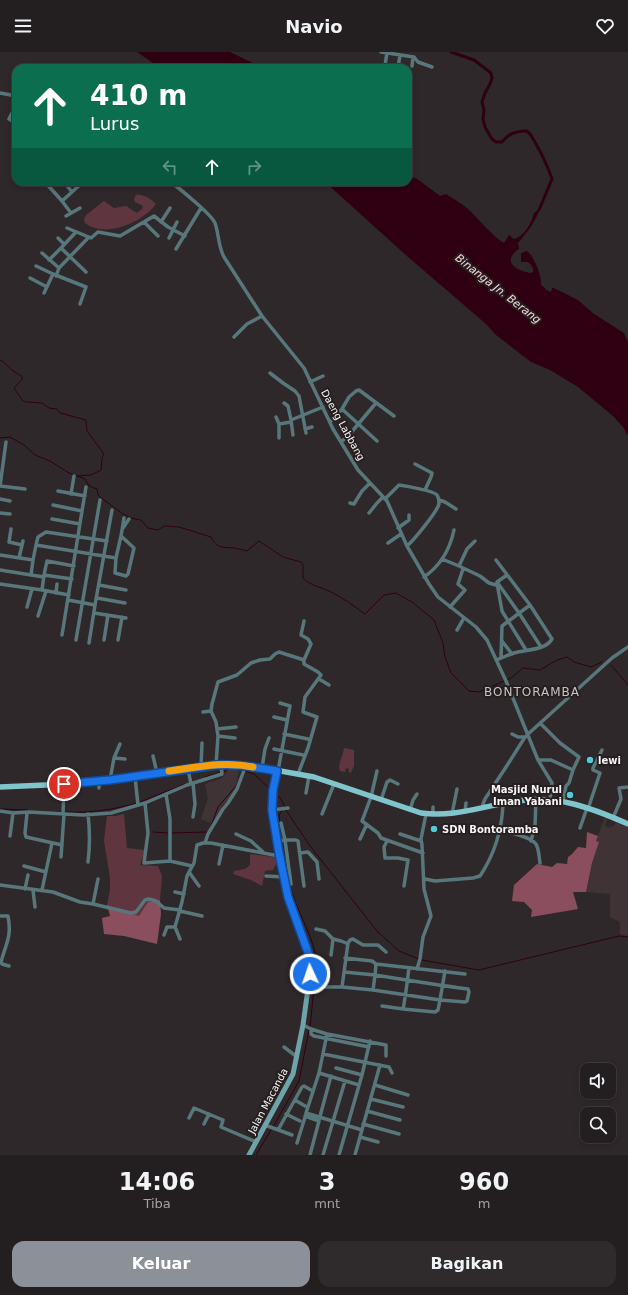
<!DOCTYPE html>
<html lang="id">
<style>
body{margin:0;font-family:"DejaVu Sans",sans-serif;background:#2f2b2d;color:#f1f3f6;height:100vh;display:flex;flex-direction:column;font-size:15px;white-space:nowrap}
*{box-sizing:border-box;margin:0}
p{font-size:13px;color:#a3a2a5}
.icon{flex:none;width:22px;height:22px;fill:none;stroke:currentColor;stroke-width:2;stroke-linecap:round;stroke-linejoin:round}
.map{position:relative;height:1103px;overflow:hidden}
.details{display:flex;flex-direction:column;background:#231e20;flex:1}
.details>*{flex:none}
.top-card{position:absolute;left:12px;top:12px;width:400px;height:122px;border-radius:12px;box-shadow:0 2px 6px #0003,0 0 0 1px #403c3e;background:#0b6e4f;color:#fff;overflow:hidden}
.buttons{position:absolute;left:580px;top:1011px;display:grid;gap:8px}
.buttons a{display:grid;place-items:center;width:36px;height:36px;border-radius:8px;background:#231e20;box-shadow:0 2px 6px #0003,0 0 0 1px #403c3e;font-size:20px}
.pin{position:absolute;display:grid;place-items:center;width:34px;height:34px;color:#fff;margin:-17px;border:2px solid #fff;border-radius:50%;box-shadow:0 1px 4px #0007}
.me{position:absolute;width:44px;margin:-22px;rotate:357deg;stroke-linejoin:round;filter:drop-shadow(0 0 3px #0008)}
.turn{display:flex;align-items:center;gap:14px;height:84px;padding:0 12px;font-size:18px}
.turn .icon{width:52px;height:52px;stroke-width:2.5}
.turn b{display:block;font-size:28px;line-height:34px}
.lanes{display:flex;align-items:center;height:38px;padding:0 12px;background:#0003;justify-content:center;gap:20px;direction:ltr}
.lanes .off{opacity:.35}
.eta{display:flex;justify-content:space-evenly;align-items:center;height:68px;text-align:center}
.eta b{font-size:24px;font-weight:700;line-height:28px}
.action{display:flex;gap:8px;margin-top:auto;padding:8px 12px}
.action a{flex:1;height:46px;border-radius:12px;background:#8c9099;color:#fff;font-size:16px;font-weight:700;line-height:46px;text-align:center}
.action a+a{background:#2f2b2d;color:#f1f3f6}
header{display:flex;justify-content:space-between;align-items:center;height:52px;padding:0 12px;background:#231e20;font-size:18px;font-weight:700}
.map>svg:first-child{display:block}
.built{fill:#403335}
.green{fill:#5f3640}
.forest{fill:#8a4e5e}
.water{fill:#2f0011}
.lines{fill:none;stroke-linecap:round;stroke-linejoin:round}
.stream{stroke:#2f0011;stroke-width:1}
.canal{stroke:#2f0011;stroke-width:3}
.street{stroke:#57777b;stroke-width:3.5}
.secondary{stroke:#6ea3a9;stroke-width:5}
.primary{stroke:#80c4cc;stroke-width:5.5}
.route-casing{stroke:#114b97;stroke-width:10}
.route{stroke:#1a73e8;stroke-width:7}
.slow{stroke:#f59e0b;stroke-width:7}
.poi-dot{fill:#52cbd8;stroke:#251f20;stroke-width:1.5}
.labels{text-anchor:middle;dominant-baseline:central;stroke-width:4;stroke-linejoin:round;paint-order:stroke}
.street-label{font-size:10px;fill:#f8f4f5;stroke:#251f20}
.poi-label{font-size:10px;font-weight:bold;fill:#f8f4f5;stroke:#251f20;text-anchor:start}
.water-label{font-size:11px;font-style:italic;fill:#fad3db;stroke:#251f20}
.quarter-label{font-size:12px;letter-spacing:1px;fill:#c9c1c2;stroke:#251f20}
</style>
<header><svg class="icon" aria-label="menu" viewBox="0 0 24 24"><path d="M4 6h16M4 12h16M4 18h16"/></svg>Navio<svg class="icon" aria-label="heart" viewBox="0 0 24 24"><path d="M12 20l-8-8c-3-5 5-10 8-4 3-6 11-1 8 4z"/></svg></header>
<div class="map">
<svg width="628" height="1103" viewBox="0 0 628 1103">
<rect width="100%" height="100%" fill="#2f282a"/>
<path class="built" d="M 228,718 L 239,718 L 235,738 L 227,752 L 223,752 L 215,773 L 201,767 L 208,746 L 205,732 L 222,726 Z
M 605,765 L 607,766 L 605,774 L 610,776 L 611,774 L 613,775 L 616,770 L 628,776 L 628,884 L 620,882 L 620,870 L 610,865 L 610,842 L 586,840 L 592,811 L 599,790 L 596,789 Z"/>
<path class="green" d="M 136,143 C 143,142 151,147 156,152 C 143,170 105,187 85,171 L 84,167 L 86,163 L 104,149 L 114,156 L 126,154 L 137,161 L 142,157 L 143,154 L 135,150 L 134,147 Z
M 344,696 L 354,698 L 354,714 L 351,720 L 349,721 L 349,717 L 346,716 L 345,720 L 340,719 C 337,712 343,705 344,696 Z
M 124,762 L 127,796 L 145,798 L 140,813 L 158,814 L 162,824 L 160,848 L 148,851 L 139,865 L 107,853 L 110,838 L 110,826 L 104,789 L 107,764 L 115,764 Z
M 250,802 L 274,805 L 278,808 L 273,818 L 265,819 L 262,834 L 251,828 L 233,822 L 234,819 L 245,817 L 250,813 Z"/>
<path class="forest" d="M 587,780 L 598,784 L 596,789 L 599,790 L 592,811 L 586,840 L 573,840 L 578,857 L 531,865 L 532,858 L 524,850 L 512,849 L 514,833 L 537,812 L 552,815 L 557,811 L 567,812 L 568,805 L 572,802 L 578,795 L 586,796 Z
M 160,848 L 161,862 L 157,892 L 124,884 L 104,882 L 102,866 L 110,864 L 107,853 L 139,864 L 148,850 Z"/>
<path class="water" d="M 137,0 L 230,0 L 263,16 L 160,16 Z
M 408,125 L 416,126 L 440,144 L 446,142 C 453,147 461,151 467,156 C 479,167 491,183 504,191 L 509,183 L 514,187 C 524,185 532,170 534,161 L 540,156 C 536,170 527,180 518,191 L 519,197 C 515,199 514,201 512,204 C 506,215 524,220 531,221 L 533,220 C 534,215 531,213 528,210 L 521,210 L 521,201 L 527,199 C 534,204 542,224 541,233 L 545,236 L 546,238 L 551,240 L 552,236 L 554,236 L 578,248 L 594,262 L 624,281 L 628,290 L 628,384 L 623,375 L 613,364 L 578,335 L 550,318 L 531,310 L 496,283 L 486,272 L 408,205 L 325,130 L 408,130 Z"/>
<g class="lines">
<path class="stream" d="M 0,308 C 7,311 9,317 15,320 C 19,323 20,323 23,326 L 14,336 L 22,348 L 26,350 L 42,351 L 49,356 L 57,357 L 60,361 L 86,368 L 87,379 L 104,402 L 102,406 L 101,418 L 91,423 L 78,424
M 0,386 L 10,385 L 24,393 L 35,403 L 50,409 L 69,421 L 85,427 L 89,434 L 97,437 L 98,443 L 104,448 L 123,462 L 131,466 L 141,468 L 148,476 L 158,478 L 164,474 L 179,475 L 211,485 C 217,497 223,495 234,496 C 238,497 243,498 247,499 L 259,489 L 283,505 L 301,510 L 303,513 L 303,526 C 311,534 321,535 331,540 C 343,546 354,554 365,562 L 384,543 L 396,541 L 412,550 L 434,568 L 443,591 L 445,605 L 451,621 L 469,639 L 479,640 L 504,629
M 611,613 L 628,633
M 507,628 L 511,626 L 523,616 L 540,618 L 557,608 L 567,605 L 574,610 L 591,615 L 602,610
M 224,719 L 229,717 L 242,718
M 245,719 L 254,722 L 271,738
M 205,725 L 221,720
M 275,741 L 281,747 L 285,755
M 140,750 L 185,732
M 0,757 L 28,758
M 286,758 L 310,794 L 377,879 L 399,899 L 419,907
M 55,760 L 62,760
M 65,760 C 91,761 112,758 137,751
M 280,771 L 279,763 L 282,759
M 211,774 L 218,755 L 237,733
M 153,780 L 168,781
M 171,781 L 208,780
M 290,833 C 295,857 314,884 316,908 C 317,916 315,925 314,933
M 422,908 L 479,918 L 619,884 L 628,885
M 310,975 L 314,936
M 273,1075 L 299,1029 L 309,978
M 256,1103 L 271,1078"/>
<path class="canal" d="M 451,0 L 474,8 L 491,21 L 492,26 L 490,32 L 485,41 L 482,50 L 484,58 L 483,67 L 485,75 L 492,87 L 496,90 L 502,90 C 508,81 517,79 527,79 C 532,83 533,87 536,92 C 544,106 547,112 552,127 L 539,158"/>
<path class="street" d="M 381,0 L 414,5 L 418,10 L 432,15
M 385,14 L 387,0
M 412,14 L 413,5
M 398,16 L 400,3
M 408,31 L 409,32
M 0,41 L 16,44
M 16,53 L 9,67 L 16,71
M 45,130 L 62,149
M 64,130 L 72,140
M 171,130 C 180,137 211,162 215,171 C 219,182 218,194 224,205 L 262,264 L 304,316 L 333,377 L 358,418 L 387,449 L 407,494 L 429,532 L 438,545 L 476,575 L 487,588 L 506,629 L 538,708 L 552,731 L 550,747
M 71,161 L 62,149 L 82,131 L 81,130
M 66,164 L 80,156
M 144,170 L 158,184
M 161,170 L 170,156
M 67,176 L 91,186 L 98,180 L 120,184 L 154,164 L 168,175 L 185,184
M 76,180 L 61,196 L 86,220
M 58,186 L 64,192
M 169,186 L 177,170
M 176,197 L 201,156
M 42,201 L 59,216
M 49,208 L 61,196
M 36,214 L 53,222 L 86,235 L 80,252
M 56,224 L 59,216 L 89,185
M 30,226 L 47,235
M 44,241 L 53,222
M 234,285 L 247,272 L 262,264
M 270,321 L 283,331 L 295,339 L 299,344 L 306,381
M 310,330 L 323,324
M 284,351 L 288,354 L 291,368
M 276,365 L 279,372 L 279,386
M 330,370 L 342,357
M 279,372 L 291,370
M 305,377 L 312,375
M 293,383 L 291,368 L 323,355
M 377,389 L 342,357 L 349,345 L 356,339 L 359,338 L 394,364
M 341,390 L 349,383 L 376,351
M 415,412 L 432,421 L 431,425 L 425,438
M 0,434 L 6,390
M 0,434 L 25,437
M 58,439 L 85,444
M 71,442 L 74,424
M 0,447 L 10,449
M 385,447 L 399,433 C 406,434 434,439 437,443 C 439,446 439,450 439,452 C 437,460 413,489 407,494
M 439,448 L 445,450 L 456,457
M 350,451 L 354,452 L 362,439 L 370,431
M 53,453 L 82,459 L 62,583
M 82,459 L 86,435
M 0,461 L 10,462
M 369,461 L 377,451 L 383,445
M 52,467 L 80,472
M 123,476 L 129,467
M 398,476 L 409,468 L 409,463
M 11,477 L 9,490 L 22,493
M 121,484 L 116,506 L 115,521 L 126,524 L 128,522 L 134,496 L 121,484 L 124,466
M 475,489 L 467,497 L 459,514 L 480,524 L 489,531 L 496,533
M 388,491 L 401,482
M 36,493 L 38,485 L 46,480 L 107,489
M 0,503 L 33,508 L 36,493 L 116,506
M 19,506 L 23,489
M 442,507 L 459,514
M 496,508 L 530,553 L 552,587 C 545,599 526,597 514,601 C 508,603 502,606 496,608
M 0,518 L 31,523 L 33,508
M 31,523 L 44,525
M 44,523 L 42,538 L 69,543
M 507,523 L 497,530 L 519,561 L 541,595
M 424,525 C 440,514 450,497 454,478
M 72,527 L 44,523 L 47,509 L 74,514
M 497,531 L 502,559 L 526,598
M 0,532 L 42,538
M 99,533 L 126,538
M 56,541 L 57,532
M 97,546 L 125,551
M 68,548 L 95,553 L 112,458
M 27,555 L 32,537
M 450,555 L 465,538 L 458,532 L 463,517
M 94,561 L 126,566
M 38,564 L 46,539
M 457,578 L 464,566
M 76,588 L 100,448
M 104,588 L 108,563
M 118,588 L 122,565
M 502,589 L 512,602
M 89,591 L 95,553
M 501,606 L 502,574 L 530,553
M 319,627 L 329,633
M 203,660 L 211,659
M 274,665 L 287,668
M 540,671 L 560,691 L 579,705 L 573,718
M 217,677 L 236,675
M 284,682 L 308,687
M 512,682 L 518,685 L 525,685
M 527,683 L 612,606 L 628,595
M 218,684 L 235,686
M 274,697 L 303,703
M 153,704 L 157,721
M 114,706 L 125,707
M 538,708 L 551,708 L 573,718 L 569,731 L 566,734 L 563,749
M 216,713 L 218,684 L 216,670 L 211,659 L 212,652 L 218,630 L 237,623 L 251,611 L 260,608 L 270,607 L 275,602 L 279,600 L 304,608
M 201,715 L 202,691
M 262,716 L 265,697 L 269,686
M 188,717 L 191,732
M 278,719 L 290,654 L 280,651
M 377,719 L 371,745 L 362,769 L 378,781 L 381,786 L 423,801
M 298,722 L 308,696 L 317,665 L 303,660 L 305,645 L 321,623 L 318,620 L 304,612 L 304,608 L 311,592 L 308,587 L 301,583 L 304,569
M 135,725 L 138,753
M 110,728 L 114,706 L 120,692
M 99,729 L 99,736
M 193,731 L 195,752 L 193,765
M 306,741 L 309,724
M 381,748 L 387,730 L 390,728 L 398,732
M 145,751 L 148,781 L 144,811 L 170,809 L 170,767 L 166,742
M 483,756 L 483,752 L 485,747 L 508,712 L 525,685 L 527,684
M 588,757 L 600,721 L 593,718 L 593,716 L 602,698
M 272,758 L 288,756
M 410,758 L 413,748 L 417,742
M 0,759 L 13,761 L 29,760 L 83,763 L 111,761 L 145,751 L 187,733 L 222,722 L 221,712
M 465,760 L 466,751
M 27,761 L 25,781 L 26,785 L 62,793
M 63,762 L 64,732
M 88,762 C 90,779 90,794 88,810
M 322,762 L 334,732
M 452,762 L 457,737
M 433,763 L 433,755
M 613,766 L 621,747 L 619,736 L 628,735
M 281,771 L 285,788 L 296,788 L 298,789 L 304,834
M 580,776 L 587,756
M 500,779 C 509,780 531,785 536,792 C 539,797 539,805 540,811
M 236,782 L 251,789 L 263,800
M 400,782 L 421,789
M 10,784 L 13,761
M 360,787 L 366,774
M 277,789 L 285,788 L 291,832
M 387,789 L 384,795 L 385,806 L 398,806 L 408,808 L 404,834
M 531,789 L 535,774 L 536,747
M 205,791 L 208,782 L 223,757 L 228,751 L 237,737 L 246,713
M 300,801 L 308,800 L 317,810 L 319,827
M 61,805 L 64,762
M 170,809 L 192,814
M 219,812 L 223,793
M 24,814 L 46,820
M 189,820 L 199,834
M 266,824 L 284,825
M 425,827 L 435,829 L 473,826 L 480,824 C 494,803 502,777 503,752
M 0,833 L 53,840 L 80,850 L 93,852 L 131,861 L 136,860 L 145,848 L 149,847 L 156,849 L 164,856 L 180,858
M 25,837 L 28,823
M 33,838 L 35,855
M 42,838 L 52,791
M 175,840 L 184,842
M 93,852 L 98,827
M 180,859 L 202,864
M 0,864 L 8,864 C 12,885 6,891 1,910 L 2,912 L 9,914
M 316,877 L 325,879 L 333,887 L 331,903
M 164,883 L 167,875 L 175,875
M 180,887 L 175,875 L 182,850 L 187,824 L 194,811 L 197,793 L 203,791 L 211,791 L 279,804
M 333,887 L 341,889 L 346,891 L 348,891 L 342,935
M 348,891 L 350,888 L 353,887 L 363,893 L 378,893 L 386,900
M 345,906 L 372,909 L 376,912 L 465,922
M 417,917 L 420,907 L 423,885 L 431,864 L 424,837 L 422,793 L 421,787 L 426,762
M 344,920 L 375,923 L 376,912
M 309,935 L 342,935 L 373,938 L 440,948 L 445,919
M 373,938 L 375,923 C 406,928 437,933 468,937 L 469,940 L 467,949 L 465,950 L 440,948 L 438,958 L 435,960 L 403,957 C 406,943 407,930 409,916
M 382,954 L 403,957
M 303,973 L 311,977 L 327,982 L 386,993 L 386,1004
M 311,977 L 311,982 L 314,984 L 369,995
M 327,982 L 319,1021 L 359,1033
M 284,995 L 297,1005
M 323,1002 L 389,1015 L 392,1021
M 336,1016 L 362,1023
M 319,1021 L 306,1061 L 362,1078
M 375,1033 L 408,1043
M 371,1047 L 403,1055
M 295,1048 L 305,1054
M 367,1059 L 400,1068
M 286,1062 L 300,1069
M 305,1064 L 319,1069 L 310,1103
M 189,1066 L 194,1056 L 223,1068 L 221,1075 L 256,1090
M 319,1068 L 331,1024
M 204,1072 L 209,1062
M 363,1072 L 399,1082
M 265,1073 L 292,1083
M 278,1078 L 302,1035 L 304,1034 L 311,1038
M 360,1085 L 378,1090
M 297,1091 L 306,1062
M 323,1103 L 345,1029
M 339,1103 L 362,1023 L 370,989
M 355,1103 L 380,1013"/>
<path class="secondary" d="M 249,1103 L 293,1022 L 303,973 L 310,922 L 310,906 L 288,845 L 279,801 L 272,758 L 273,738 L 277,719"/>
<path class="primary" d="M 0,735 L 69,732 L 110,728 L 201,715 L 231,712 L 247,713 L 314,725 L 421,761 C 455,766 485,753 518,749 C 558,743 592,756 628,772"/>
</g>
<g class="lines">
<defs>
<path id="route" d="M 64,732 L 110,728 L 216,713 C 237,712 256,715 277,719 L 273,738 L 272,758 L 279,801 L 288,845 L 310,906 L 310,922"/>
</defs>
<use href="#route" class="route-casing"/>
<use href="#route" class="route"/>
<path class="slow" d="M 169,719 C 197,715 225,709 253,715"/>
</g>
<g class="poi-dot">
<circle cx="590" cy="708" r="4"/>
<circle cx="570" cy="743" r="4"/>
<circle cx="434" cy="777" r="4"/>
</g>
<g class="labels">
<g class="street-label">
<text transform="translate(343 373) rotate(61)">Daeng Labbang</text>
<text transform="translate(268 1049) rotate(-62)">Jalan Macanda</text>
</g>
<g class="poi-label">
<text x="598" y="708">lewi</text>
<text x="562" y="737" text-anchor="end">Masjid Nurul<tspan x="562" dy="12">Iman Yabani</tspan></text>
<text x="442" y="777">SDN Bontoramba</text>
</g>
<g class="water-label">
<text transform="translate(498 237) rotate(38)">Binanga Jn. Berang</text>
</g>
<g class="quarter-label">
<text x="532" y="640">BONTORAMBA</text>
</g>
</g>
</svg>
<div class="buttons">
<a><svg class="icon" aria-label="sound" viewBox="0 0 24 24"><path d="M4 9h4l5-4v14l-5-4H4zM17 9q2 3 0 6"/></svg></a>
<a><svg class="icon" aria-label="search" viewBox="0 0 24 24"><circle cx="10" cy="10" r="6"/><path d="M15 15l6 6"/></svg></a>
</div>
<div class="pin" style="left:64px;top:732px;background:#d93025"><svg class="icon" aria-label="arrive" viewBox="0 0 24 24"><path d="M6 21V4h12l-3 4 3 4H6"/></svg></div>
<svg class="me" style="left:310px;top:922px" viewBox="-20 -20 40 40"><circle r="17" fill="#1a73e8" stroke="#fff" stroke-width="3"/><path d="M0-11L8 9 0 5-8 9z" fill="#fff"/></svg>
<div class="top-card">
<div class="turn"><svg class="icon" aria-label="ahead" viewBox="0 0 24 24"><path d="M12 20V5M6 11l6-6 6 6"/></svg><div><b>410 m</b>Lurus</div></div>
<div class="lanes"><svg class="icon off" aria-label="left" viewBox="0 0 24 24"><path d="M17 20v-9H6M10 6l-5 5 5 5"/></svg><svg class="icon" aria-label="ahead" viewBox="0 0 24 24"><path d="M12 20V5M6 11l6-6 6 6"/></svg><svg class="icon off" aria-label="right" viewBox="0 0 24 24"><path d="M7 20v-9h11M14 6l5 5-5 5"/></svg></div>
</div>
</div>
<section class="details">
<div class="eta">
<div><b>14:06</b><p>Tiba</p></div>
<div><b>3</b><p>mnt</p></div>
<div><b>960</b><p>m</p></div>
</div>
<div class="action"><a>Keluar</a><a>Bagikan</a></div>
</section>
